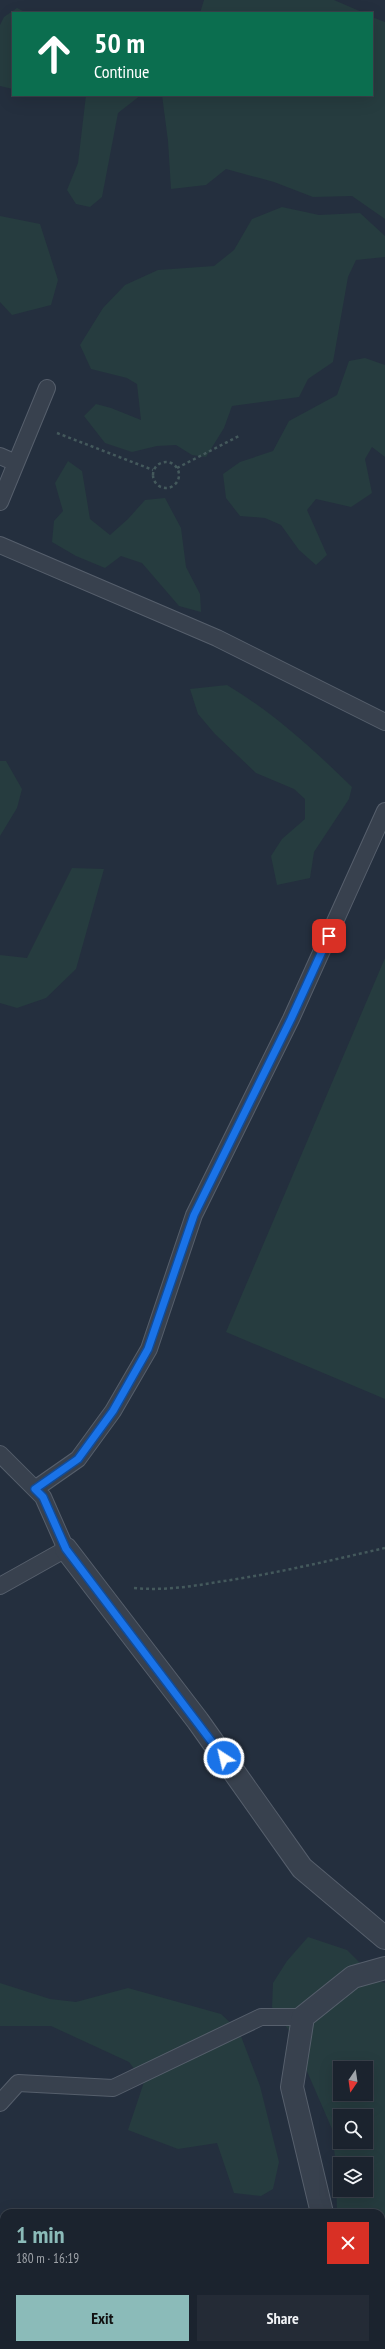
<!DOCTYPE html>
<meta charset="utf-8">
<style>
body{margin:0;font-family:"PT Sans Narrow",sans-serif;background:#242b36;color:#f1f3f6;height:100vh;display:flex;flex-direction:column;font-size:15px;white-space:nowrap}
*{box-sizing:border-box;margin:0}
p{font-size:13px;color:#a0a4aa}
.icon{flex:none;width:22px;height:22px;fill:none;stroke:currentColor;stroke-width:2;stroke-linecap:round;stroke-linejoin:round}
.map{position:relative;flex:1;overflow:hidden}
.details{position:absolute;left:0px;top:2209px;width:385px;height:140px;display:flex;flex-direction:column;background:#1b232e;border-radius:12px 12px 0 0;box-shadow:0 4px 16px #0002,0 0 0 1px #39404a}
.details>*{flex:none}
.top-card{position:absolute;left:12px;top:12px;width:361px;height:84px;border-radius:0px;box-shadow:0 4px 16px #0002,0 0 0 1px #39404a;background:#0b6e4f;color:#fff;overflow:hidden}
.needle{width:26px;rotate:193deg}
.buttons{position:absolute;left:333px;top:2061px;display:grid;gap:8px}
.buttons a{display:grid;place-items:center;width:40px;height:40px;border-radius:0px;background:#1b232e;box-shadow:0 4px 16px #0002,0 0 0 1px #39404a;font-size:20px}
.pin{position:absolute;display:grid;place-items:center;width:34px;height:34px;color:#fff;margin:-17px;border-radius:8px;box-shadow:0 2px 6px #0006}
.me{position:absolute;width:44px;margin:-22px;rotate:325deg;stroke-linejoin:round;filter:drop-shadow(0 0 3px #0008)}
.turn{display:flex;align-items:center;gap:14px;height:84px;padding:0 16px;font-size:18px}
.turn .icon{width:52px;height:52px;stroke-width:2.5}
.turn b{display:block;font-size:28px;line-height:34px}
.round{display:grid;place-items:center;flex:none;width:42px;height:42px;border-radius:0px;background:#242b36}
.overview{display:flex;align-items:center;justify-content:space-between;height:68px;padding:0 16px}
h1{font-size:24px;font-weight:700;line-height:30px;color:#8bbbb9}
.primary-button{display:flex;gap:8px;margin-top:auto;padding:8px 16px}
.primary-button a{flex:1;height:46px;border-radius:0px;background:#8bbbb9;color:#111;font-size:16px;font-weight:700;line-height:46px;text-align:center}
.primary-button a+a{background:#242b36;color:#f1f3f6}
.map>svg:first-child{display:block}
.green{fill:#263c3f;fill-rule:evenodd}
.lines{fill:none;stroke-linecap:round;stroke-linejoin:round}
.lane-casing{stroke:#565f6c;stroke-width:18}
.street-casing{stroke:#565f6c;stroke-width:24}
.path{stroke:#44595c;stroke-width:2.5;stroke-dasharray:3 3;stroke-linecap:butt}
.lane{stroke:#38414e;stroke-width:16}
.street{stroke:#38414e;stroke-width:22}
.route-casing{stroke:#114b97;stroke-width:10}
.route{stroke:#1a73e8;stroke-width:7}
</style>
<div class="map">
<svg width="385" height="2349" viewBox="0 0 385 2349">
<rect width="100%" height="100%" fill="#242f3e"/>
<path class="green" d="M 204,0 L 334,0 L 364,13 L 200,13 Z
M 17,8 L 27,13 L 13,13 L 13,89 L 0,86 L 0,25 L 4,17 Z
M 372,17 L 385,22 L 385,219 L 352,196 L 313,197 L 274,182 L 226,169 L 206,185 L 171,189 L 168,141 L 162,95 L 372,95 Z
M 86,95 L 141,95 L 118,113 L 102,197 L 90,207 L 76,204 L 67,190 L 78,163 Z
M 282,207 L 319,215 L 360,213 L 385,236 L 385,257 L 356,260 L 348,277 L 333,362 L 308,379 L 299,397 L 232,406 L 224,428 L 206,457 L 192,455 L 176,445 L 157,446 L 132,452 L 105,443 L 84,416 L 96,404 L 111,408 L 141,420 L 137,384 L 127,378 L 91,369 L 80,345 L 103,308 L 125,285 L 158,270 L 214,266 L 234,250 L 252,219 Z
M 0,216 L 40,224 L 58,280 L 51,305 L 12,315 L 0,302 Z
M 365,358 L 385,365 L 385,457 L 372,447 L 365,459 L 372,493 L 351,507 L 316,499 L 307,510 L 327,555 L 316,565 L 299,550 L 281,525 L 265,518 L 240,516 L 226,498 L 223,474 L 240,462 L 273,451 L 289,421 L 337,395 L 349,361 Z
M 68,461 L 82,471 L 90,519 L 110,535 L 128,519 L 145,500 L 165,498 L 181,528 L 186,567 L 200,594 L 201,612 L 179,606 L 142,563 L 121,556 L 105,568 L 76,556 L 52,542 L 54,521 L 63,511 L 55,483 Z
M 227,685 C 274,713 313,749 352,787 L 349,799 L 314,852 L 310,878 L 277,885 L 271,856 L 282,839 L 305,819 L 305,799 L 294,789 L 256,773 L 215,734 L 198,714 L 190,689 Z
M 0,761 L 6,761 L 22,789 L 17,808 L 0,836 Z
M 72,868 L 104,869 L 76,969 L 46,998 L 17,1008 L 0,1003 L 0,955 L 27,958 Z
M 385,958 L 385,1399 L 226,1332 Z
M 308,1937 L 347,1950 L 378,1981 L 385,1983 L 385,2285 L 381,2286 L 381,2213 L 337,2213 L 336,2167 L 332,2129 L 290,2032 L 272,2007 L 273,1983 L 287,1961 ZM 340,2068 L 366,2068 L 366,2094 L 340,2094 ZM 340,2116 L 366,2116 L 366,2142 L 340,2142 ZM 340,2164 L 366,2164 L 366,2190 L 340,2190 Z
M 0,1983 L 50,1999 L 76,2002 L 128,1988 L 221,2014 L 239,2031 L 260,2086 L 279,2162 L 273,2189 L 261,2196 L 234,2193 L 217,2143 L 178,2149 L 128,2130 L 144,2082 L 129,2062 L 51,2026 L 0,2026 Z
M 126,2345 L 309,2345 L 309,2349 L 125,2349 Z"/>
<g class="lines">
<defs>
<path id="lane" d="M 0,456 L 16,463
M 0,502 L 47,388
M 0,545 L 217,638 L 385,722
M 0,1454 L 43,1497 L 66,1549 L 0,1586
M 35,1489 L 78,1459 L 113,1411 L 149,1349 L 194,1215 L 291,1019 L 385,811
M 0,2103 L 18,2083 L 113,2088 L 261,2017 L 303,2017
M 0,2345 L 5,2349
M 106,2349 L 106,2345"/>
<path id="street" d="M 66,1549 L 198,1721 L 302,1868 L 385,1938
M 322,2213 L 292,2087 L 303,2017 L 353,1977 L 385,1968
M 354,2345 L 355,2349"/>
</defs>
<use href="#lane" class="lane-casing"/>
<use href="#street" class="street-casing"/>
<path class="path" d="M 57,433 L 153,470
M153 475a13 13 0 1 1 26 0a13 13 0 1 1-26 0Z
M 177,468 L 239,436
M 134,1588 C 165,1591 194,1586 224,1581 C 279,1573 332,1560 385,1548"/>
<use href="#lane" class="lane"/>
<use href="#street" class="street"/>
</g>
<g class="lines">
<defs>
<path id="route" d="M 224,1758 L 66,1549 L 43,1497 L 35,1489 L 78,1459 L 113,1411 L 148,1349 L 194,1215 L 291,1019 L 329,936"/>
</defs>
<use href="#route" class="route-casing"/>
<use href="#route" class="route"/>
</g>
</svg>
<div class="buttons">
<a><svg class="needle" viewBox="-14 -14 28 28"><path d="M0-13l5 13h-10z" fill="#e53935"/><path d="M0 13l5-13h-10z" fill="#a0a4aa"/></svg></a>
<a><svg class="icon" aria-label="search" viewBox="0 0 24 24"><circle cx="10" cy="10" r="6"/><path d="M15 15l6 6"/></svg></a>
<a><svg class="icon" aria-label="layers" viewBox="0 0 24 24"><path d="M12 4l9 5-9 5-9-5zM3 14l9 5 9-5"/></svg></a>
</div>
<div class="pin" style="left:329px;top:936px;background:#d93025"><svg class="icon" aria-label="arrive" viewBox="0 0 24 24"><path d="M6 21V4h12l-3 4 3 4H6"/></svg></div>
<svg class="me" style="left:224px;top:1758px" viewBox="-20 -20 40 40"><circle r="17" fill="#1a73e8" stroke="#fff" stroke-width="3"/><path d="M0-11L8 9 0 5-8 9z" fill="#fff"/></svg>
<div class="top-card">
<div class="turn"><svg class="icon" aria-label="ahead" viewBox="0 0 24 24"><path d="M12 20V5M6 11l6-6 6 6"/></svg><div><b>50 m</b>Continue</div></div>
</div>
<section class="details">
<div class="overview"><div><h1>1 min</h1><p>180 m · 16:19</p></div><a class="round" style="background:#d93025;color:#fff"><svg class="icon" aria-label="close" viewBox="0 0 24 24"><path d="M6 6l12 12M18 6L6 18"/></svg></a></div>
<div class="primary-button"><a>Exit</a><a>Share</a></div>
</section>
</div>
